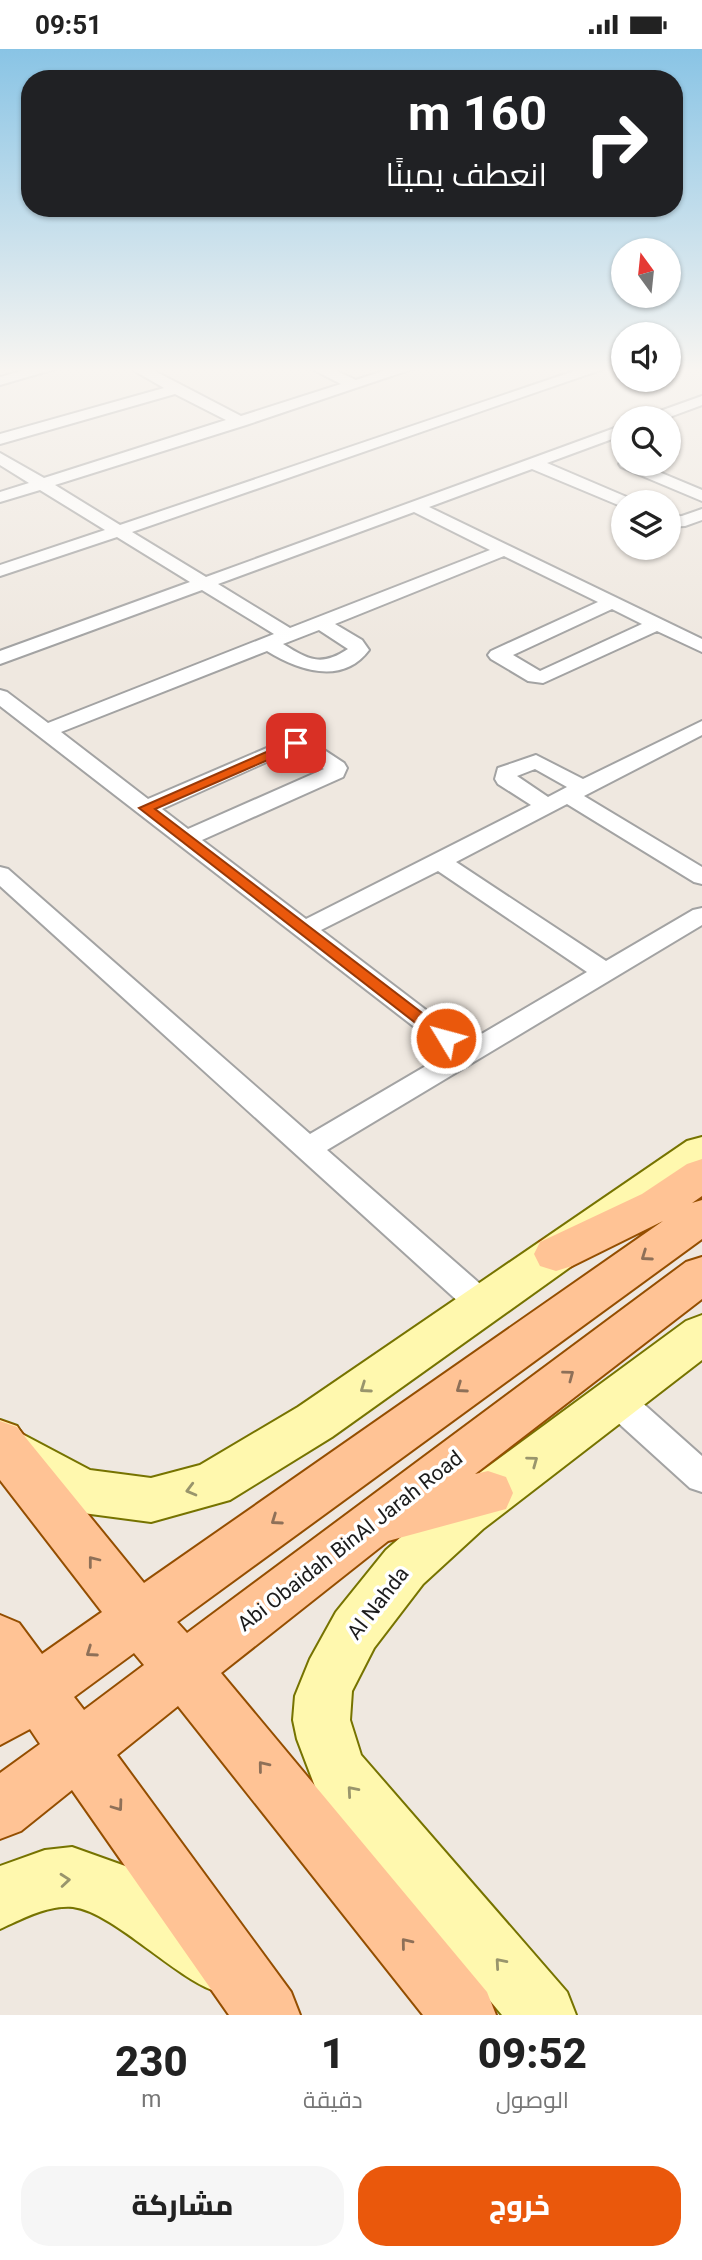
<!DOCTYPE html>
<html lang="ar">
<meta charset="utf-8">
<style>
body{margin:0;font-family:Roboto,Cairo,sans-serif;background:#f6f6f6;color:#222;direction:rtl;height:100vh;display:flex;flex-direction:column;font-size:26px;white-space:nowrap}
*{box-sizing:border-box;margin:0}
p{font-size:23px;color:#767676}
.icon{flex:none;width:38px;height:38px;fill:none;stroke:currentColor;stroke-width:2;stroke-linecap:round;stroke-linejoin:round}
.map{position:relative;height:1966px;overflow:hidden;direction:ltr}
.drawer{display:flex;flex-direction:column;background:#fff;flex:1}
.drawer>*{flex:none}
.hud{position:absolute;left:21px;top:21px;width:662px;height:147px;border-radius:28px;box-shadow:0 2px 5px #0004;direction:rtl;background:#202124;color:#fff;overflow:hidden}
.needle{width:46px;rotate:345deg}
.controls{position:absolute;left:611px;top:189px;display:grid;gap:14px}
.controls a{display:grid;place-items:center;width:70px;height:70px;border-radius:50%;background:#fff;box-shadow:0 2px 5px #0004;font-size:35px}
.pin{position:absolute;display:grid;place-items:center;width:60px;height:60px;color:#fff;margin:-30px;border-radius:14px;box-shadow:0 4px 10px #0006}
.me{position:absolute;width:77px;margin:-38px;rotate:307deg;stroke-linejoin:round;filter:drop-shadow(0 0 5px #0008)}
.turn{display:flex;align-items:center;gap:24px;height:147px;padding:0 21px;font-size:32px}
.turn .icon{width:91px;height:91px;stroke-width:2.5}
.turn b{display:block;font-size:49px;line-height:60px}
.eta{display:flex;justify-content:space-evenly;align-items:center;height:119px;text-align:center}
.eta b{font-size:42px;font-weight:800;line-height:49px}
.action{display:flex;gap:14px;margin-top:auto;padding:14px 21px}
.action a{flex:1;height:80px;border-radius:28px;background:#ea580c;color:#fff;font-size:28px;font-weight:800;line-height:80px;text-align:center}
.action a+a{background:#f6f6f6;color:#222}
.status{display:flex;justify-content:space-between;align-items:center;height:49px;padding:0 35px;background:#fff;direction:ltr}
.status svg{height:19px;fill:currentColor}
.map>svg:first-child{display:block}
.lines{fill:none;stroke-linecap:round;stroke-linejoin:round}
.street-casing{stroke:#a3a3a3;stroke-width:4}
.secondary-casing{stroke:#767300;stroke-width:4}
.primary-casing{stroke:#944e00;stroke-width:4}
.street{fill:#fff;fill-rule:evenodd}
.secondary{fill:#fff8ae;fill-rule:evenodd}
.primary{fill:#ffc395;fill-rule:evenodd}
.oneway{stroke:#8e7058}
.oneway2{stroke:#99956c}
.route{fill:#ea580c;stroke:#983908;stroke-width:2}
.labels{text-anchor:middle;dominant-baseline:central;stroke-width:7;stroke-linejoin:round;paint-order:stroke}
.near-street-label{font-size:21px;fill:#1c1c1c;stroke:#fff}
</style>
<div class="status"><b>09:51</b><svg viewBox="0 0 49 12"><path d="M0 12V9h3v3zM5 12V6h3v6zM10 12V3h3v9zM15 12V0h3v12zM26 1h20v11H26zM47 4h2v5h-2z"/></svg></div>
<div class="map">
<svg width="702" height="1966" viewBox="0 0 702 1966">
<rect width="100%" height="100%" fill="#efe8e0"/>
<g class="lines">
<defs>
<path id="street" d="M 36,318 L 62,318 L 0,336 L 0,328 Z
M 128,318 L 147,318 L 241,367 L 341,335 L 308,318 L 328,318 L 356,331 L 395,318 L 418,318 L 246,376 L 55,436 L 120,476 L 586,318 L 609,318 L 132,483 L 206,528 L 623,376 L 623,386 L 547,414 L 629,449 L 631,453 L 623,453 L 623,458 L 532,420 L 429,458 L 702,590 L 702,603 L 657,582 L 543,634 L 528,632 L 491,610 L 488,606 L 491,602 L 598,553 L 504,507 L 335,575 L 362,591 L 369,601 C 342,637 298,621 267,602 L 61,683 L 148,750 L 290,689 L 309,691 L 344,714 L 347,719 L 343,728 L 202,791 L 306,870 L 531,756 L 498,735 L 495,730 L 498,719 L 536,706 L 583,730 L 702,672 L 702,686 L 584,747 L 702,818 L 702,835 L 694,833 L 567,755 L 456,813 L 606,912 L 693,861 L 702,859 L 702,876 L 327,1101 L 494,1247 L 499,1256 L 494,1265 L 483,1268 L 472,1265 L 0,837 L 0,818 L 8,820 L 310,1085 L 448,1004 L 0,657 L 0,641 L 7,643 L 48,674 L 274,585 L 202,541 L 0,615 L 0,602 L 190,533 L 117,488 L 0,527 L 0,516 L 105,481 L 40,441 L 0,453 L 0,443 L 29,434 L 0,416 L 0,404 L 44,429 L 226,371 L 175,345 L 0,395 L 0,385 L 164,339 ZM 414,463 L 490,501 L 290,579 L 218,535 ZM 612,560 L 642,575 L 540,622 L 513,606 ZM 319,581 L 348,600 C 321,618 309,611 283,595 ZM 293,701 L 324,720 L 188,780 L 162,760 ZM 535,720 L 567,738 L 548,748 L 517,727 ZM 438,822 L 587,923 L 468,993 L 321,881 Z
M 702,347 L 702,356 L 667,369 L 646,369 L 649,366 Z
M 623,411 L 623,415 L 640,415 L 702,441 L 702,452 L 621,418 L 619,415 Z
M 702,460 L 702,471 L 685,477 L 668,478 L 668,468 L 682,467 Z
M 616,1337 L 628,1341 L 702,1407 L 702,1443 L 690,1439 L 604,1361 L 600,1351 L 604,1341 Z"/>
<path id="secondary" d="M 702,1088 L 702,1124 L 332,1388 L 230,1451 L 151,1473 L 83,1464 L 65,1458 L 0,1422 L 0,1371 L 17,1377 L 22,1385 L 90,1421 L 151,1429 L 200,1416 L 298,1358 L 687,1092 Z
M 702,1266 L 702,1311 L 483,1480 L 423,1535 L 374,1599 L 352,1642 L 350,1671 L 361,1706 L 567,1943 L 576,1966 L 502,1966 L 319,1748 L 297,1690 L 293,1671 L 295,1647 L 310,1610 L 336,1563 L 386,1501 L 447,1448 L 686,1272 Z
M 72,1798 L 128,1818 L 166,1840 L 234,1888 L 243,1910 L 234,1932 L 212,1941 C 170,1924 112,1863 73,1858 C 47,1856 22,1870 0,1880 L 0,1817 L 45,1801 Z"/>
<path id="primary" d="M 702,1110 L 702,1147 L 692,1154 L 702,1151 L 702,1190 L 177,1573 L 187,1584 L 686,1213 L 702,1208 L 702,1250 L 475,1425 L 488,1422 L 506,1428 L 513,1444 L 506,1460 L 388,1492 L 221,1624 L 487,1943 L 496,1966 L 423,1966 L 178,1657 L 117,1706 L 291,1943 L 300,1966 L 229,1966 L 72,1741 L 21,1782 L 0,1790 L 0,1724 L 40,1695 L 30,1680 L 0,1696 L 0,1566 L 19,1574 L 42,1605 L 102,1563 L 0,1431 L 0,1372 L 17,1378 L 144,1534 L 663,1172 L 572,1217 L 556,1222 L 540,1217 L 534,1205 L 540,1193 L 642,1145 L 687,1115 ZM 134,1604 L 144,1616 L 84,1661 L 74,1648 Z"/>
</defs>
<use href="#street" class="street-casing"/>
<use href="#secondary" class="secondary-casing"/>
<use href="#primary" class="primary-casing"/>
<use href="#street" class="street"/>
<use href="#secondary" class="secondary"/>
<use href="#primary" class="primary"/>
</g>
<defs><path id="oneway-chevron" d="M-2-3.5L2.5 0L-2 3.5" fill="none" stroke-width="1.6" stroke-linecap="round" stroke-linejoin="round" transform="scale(1.75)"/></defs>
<g class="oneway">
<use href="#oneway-chevron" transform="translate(646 1207) rotate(145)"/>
<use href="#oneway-chevron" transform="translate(569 1326) rotate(-37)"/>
<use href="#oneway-chevron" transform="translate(461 1339) rotate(145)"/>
<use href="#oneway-chevron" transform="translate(276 1471) rotate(145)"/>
<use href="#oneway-chevron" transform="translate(93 1512) rotate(-128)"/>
<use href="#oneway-chevron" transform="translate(91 1603) rotate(145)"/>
<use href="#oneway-chevron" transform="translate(263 1717) rotate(-129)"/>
<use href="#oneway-chevron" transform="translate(118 1757) rotate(54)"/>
<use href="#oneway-chevron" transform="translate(406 1894) rotate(-129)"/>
</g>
<g class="oneway2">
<use href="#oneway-chevron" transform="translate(365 1339) rotate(145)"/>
<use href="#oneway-chevron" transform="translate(533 1412) rotate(-36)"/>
<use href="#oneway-chevron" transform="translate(191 1441) rotate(165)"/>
<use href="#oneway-chevron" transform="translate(352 1742) rotate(-131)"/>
<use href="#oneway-chevron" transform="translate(65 1831) rotate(-5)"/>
<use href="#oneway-chevron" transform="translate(500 1914) rotate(-131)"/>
</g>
<linearGradient id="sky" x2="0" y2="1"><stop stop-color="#89c4e5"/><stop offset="0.54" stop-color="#f8f5f1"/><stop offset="1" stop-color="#f8f5f1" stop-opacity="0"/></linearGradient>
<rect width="702" height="594" fill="url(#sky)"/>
<path class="route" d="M 296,690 L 300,692 L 300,697 L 155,760 L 451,986 L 454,989 L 451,993 L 440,993 L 139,759 Z"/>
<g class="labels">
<g class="near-street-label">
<text transform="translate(350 1492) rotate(-38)">Abi Obaidah BinAl Jarah Road</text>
<text transform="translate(378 1554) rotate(-52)">Al Nahda</text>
</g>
</g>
</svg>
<div class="controls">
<a><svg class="needle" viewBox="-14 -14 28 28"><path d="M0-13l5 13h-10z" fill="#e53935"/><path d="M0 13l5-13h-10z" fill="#767676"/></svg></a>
<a><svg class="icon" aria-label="sound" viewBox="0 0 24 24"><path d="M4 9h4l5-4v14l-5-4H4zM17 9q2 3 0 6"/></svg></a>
<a><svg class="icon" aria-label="search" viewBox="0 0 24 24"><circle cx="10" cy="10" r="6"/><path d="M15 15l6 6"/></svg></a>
<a><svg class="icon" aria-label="layers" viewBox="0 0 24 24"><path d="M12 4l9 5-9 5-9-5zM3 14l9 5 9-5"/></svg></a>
</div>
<div class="pin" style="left:296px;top:694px;background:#d93025"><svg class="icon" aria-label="arrive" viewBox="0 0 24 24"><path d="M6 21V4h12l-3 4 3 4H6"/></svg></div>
<svg class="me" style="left:446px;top:989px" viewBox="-20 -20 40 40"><circle r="17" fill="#ea580c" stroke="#fff" stroke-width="3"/><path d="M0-11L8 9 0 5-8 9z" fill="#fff"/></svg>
<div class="hud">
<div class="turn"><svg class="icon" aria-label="right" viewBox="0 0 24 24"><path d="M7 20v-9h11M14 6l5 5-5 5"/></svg><div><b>160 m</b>انعطف يمينًا</div></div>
</div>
</div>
<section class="drawer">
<div class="eta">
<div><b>09:52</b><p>الوصول</p></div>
<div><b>1</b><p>دقيقة</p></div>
<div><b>230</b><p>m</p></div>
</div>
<div class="action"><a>خروج</a><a>مشاركة</a></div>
</section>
